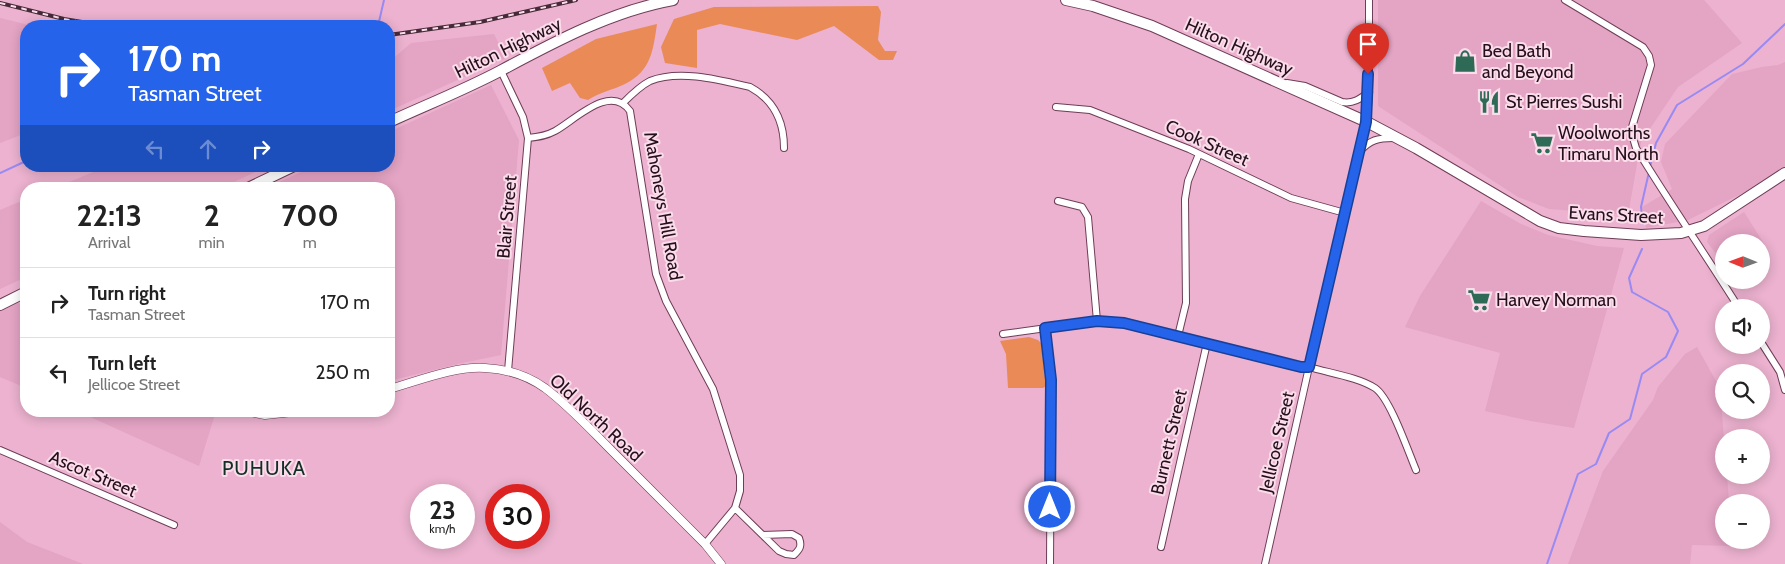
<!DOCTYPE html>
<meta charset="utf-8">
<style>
body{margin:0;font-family:Cabin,sans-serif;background:#f2f2f2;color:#222;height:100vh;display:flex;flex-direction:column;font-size:19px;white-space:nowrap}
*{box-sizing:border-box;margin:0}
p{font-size:16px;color:#767676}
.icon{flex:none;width:28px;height:28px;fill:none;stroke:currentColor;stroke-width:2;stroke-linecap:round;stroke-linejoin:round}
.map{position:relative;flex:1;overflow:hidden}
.details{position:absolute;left:20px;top:182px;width:375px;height:235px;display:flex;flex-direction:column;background:#fff;border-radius:20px;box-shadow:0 2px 12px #0003}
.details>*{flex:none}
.banner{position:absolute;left:20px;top:20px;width:375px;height:152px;border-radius:20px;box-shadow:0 2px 12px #0003;background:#2563eb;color:#fff;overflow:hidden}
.needle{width:32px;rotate:271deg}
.fabs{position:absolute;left:1715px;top:234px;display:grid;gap:10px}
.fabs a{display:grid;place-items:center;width:55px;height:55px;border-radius:50%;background:#fff;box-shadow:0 2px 12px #0003;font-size:25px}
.speed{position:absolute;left:410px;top:484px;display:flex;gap:10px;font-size:25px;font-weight:700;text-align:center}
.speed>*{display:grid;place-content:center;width:65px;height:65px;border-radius:50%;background:#fff;box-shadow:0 2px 12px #0003;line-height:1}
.speed small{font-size:12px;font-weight:400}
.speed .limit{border:8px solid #d22;background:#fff;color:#111}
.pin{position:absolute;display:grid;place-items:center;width:42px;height:42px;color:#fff;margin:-51px -21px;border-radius:50% 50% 50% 0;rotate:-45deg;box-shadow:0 0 5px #0007}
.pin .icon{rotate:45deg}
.me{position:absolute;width:55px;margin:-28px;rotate:0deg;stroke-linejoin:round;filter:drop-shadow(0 0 4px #0008)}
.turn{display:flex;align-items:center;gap:18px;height:105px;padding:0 25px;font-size:22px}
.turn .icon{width:65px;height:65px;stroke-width:2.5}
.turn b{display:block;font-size:35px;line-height:42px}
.lanes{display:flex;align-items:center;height:48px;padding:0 25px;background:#0003;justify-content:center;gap:25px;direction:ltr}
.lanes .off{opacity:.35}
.eta{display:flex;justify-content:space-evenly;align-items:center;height:85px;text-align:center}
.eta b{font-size:30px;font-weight:700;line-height:35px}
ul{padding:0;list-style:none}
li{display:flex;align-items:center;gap:15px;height:70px;padding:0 25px;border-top:1px solid #e0e0e0}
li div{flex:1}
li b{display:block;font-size:19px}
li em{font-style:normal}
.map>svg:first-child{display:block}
.built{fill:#e4a4c4}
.green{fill:#ea8a57}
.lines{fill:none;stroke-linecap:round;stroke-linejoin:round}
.stream{stroke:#988af2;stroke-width:2}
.minor-casing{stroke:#6e3d57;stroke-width:8}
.tertiary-casing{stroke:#6e3d57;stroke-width:9}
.trunk-casing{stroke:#6e3d57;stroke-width:12}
.minor{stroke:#fff;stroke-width:6}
.tertiary{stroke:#fff;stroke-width:8}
.trunk{stroke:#fff;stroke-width:10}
.rail-casing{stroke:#452a38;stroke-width:4}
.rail{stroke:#fbdceb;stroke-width:2;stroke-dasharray:5.5;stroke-linecap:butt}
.route-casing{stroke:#184099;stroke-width:12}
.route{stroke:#2563eb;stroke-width:9}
.labels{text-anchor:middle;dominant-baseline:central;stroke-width:4;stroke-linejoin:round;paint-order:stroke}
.street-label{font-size:18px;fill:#240f1a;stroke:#fbdceb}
.poi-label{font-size:18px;fill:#240f1a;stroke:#fbdceb;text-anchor:start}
.quarter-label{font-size:20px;letter-spacing:1px;fill:#132f25;stroke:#fbdceb}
</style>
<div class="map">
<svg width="1785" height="564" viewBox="0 0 1785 564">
<rect width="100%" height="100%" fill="#ecb2cf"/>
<path class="built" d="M 1378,0 L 1704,0 L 1742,43 L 1678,87 L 1641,142 L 1628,215 L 1549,209 L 1518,197 L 1378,106 Z
M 0,18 L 33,26 L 26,26 L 26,133 L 0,143 Z
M 494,34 L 506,58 L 389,111 L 389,62 L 411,43 Z
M 1785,62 L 1785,167 L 1749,190 L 1688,220 L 1646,228 L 1642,207 L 1672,189 L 1661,162 L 1665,144 L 1732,74 L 1762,67 L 1778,65 Z
M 491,85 L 519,140 L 501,355 L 462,363 L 389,381 L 389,189 L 264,189 L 314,166 L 389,166 L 389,132 Z
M 108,166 L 268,166 L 219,189 L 52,189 Z
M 26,199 L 26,277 L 0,289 L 0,210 Z
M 1481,201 L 1521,224 L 1548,235 L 1597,246 L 1624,248 L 1574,428 L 1531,421 L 1485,411 L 1500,353 L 1405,327 L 1420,296 Z
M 1744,212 L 1765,245 L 1761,247 L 1761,242 L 1724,242 L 1724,264 L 1707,242 L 1709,235 Z
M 18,302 L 26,313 L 26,388 L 0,377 L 0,311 Z
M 1697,347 L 1720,388 L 1724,440 L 1724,475 L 1727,475 L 1729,502 L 1724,502 L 1724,540 L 1733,540 L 1733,546 L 1692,545 L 1690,564 L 1568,564 L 1603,471 L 1653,400 L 1658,387 L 1685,354 Z
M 77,411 L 216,411 L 199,466 Z
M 0,522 L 27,542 L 83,564 L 0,564 Z"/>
<path class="green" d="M 878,6 L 881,12 L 878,40 L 885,51 L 897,51 L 893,60 L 879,60 L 834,26 L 797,40 L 720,24 L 697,30 L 697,68 L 665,63 L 661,47 L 674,19 L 714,7 Z
M 657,24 C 653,51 651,71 625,84 C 613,90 600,92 588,100 L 580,98 L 570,83 L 552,91 L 542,68 L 596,39 Z
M 1029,337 L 1038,340 L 1041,343 L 1046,386 L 1043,388 L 1008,388 L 1006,354 L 1000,341 Z"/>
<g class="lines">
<path class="stream" d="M 378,26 L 384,0
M 1650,167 L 1656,143 L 1677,105 L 1743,64 L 1785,24
M 0,173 L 26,161
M 1643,224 L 1641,207 L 1649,172
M 1547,564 L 1578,474 L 1596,464 L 1609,433 L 1630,419 L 1642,374 L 1666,357 L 1678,331 L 1668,312 L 1632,292 L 1629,278 L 1642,249"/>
<defs>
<path id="minor" d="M 1565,0 L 1643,47 L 1649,56 L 1651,65 L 1632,127 L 1633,138 L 1636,148 C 1669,202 1705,254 1739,308
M 501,71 L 523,117 L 528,138 L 508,371
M 1287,83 L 1305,86 L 1342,102 C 1353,104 1360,99 1369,92
M 623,103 C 631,95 640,86 650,81 C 679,69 720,80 750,87 C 774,100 784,121 784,148
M 1056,107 L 1090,110 L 1189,149 L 1291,198 L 1345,213
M 528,138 C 538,137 546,136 555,131 C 575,120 610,83 630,111 L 656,274 L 666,301 L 713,389 L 740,475 L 740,491 L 735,508 L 705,544
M 1360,151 C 1370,140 1378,138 1393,138
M 1058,201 L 1082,207 L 1088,217 L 1097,321
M 1045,328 L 1051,394 L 1050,564
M 1003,334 L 1097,321 L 1124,323 L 1301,367 L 1309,367 C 1329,373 1358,377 1375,388 C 1390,398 1408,451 1416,470
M 1178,336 L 1186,303 L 1185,199 L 1188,181 L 1199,154
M 1761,342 L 1780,372 L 1785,390
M 0,450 L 174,525
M 735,508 L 779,551 L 786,554 L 794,555 C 800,549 802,546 799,538 L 792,534 L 763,535
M 1161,547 L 1207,343
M 1265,564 L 1309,367 L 1367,122 L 1369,92 L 1369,0"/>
<path id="tertiary" d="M 389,389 C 418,381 454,366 485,368 C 506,369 528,376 545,388 C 569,406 590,429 611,450 C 642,481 674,513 705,544 L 721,564
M 245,411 L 265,415 L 302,411"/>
<path id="trunk" d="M 1066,0 L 1093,6 L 1152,26 L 1367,122 L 1416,148 L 1540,221 L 1559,228 L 1584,231 L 1641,235 L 1681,233 L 1704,226 L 1785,173
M 389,122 C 426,105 464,90 500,71 C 554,42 612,11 673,0
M 246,189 L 294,166
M 0,305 L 26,292"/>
</defs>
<use href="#minor" class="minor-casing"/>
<use href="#tertiary" class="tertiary-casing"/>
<use href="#trunk" class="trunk-casing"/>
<use href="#minor" class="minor"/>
<use href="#tertiary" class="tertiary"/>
<use href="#trunk" class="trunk"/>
<defs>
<path id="rail" d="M 0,3 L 64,19 L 106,26
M 389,35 L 480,22 L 576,0"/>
</defs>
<use href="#rail" class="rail-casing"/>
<use href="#rail" class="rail"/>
</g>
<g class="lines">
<defs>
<path id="route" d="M 1050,507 L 1051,380 L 1045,328 L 1097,321 L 1124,323 L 1301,367 L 1309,367 L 1366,122 L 1368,74"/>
</defs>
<use href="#route" class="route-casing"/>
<use href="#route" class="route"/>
</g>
<defs>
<symbol id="shop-bare" viewBox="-9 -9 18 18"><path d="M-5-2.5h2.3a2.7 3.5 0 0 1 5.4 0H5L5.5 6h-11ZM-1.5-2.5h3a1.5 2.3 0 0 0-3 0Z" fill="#2e6a55" stroke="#fbdceb" stroke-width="2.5" paint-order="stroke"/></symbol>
<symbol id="restaurant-bare" viewBox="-9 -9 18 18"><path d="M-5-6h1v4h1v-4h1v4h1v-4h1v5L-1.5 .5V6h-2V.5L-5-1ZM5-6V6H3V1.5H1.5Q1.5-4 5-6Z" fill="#2e6a55" stroke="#fbdceb" stroke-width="2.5" paint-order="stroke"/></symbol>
<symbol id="supermarket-bare" viewBox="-9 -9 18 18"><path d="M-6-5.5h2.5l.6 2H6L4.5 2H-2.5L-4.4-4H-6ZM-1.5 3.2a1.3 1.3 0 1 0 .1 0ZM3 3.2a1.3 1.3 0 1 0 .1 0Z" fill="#2e6a55" stroke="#fbdceb" stroke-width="2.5" paint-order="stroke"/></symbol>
</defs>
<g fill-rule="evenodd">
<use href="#shop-bare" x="1449" y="45" width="32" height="32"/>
<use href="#restaurant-bare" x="1473" y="86" width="32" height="32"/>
<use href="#supermarket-bare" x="1526" y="127" width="32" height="32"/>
<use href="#supermarket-bare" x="1463" y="284" width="32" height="32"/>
</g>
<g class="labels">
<g class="street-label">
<text transform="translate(1239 47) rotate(24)">Hilton Highway</text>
<text transform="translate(508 48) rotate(-26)">Hilton Highway</text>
<text transform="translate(1207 143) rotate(24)">Cook Street</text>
<text transform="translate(663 206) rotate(80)">Mahoneys Hill Road</text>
<text transform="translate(1616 215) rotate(3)">Evans Street</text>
<text transform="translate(507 217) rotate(-85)">Blair Street</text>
<text transform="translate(596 418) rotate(43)">Old North Road</text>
<text transform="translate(1169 442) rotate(-77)">Burnett Street</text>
<text transform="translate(1277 442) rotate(-77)">Jellicoe Street</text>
<text transform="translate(93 474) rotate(23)">Ascot Street</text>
</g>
<g class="poi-label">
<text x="1482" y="51">Bed Bath<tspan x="1482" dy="21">and Beyond</tspan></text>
<text x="1506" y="102">St Pierres Sushi</text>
<text x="1558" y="133">Woolworths<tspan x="1558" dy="21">Timaru North</tspan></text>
<text x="1496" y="300">Harvey Norman</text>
</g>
<g class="quarter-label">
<text x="264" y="468">PUHUKA</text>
</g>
</g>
</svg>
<div class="fabs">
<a><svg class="needle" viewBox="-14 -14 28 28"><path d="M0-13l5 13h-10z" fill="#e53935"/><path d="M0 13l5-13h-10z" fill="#767676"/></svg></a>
<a><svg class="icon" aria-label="sound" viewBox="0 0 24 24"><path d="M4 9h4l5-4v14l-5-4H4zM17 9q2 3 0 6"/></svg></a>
<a><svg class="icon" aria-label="search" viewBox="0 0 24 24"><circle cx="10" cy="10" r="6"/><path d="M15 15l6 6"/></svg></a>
<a>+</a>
<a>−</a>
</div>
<div class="speed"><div>23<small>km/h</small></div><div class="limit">30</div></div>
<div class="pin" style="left:1368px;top:74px;background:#d93025"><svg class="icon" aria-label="arrive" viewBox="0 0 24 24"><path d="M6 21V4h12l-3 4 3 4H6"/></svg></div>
<svg class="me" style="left:1050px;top:507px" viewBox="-20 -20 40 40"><circle r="17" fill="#2563eb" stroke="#fff" stroke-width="3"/><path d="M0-11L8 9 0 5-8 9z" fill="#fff"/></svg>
<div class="banner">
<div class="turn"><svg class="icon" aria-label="right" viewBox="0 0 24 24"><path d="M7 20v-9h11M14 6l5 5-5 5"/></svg><div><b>170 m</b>Tasman Street</div></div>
<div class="lanes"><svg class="icon off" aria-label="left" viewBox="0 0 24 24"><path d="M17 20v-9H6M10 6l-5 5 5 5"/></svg><svg class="icon off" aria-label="ahead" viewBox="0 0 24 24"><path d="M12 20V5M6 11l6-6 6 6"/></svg><svg class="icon" aria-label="right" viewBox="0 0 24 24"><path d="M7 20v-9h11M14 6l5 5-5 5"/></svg></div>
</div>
<section class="details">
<div class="eta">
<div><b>22:13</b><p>Arrival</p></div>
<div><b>2</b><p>min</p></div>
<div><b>700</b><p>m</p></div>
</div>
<ul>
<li><svg class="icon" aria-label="right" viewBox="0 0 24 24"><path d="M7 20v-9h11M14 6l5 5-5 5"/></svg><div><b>Turn right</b><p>Tasman Street</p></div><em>170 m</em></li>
<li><svg class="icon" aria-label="left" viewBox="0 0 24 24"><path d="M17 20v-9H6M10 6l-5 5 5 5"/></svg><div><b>Turn left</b><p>Jellicoe Street</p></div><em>250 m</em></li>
</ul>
</section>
</div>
